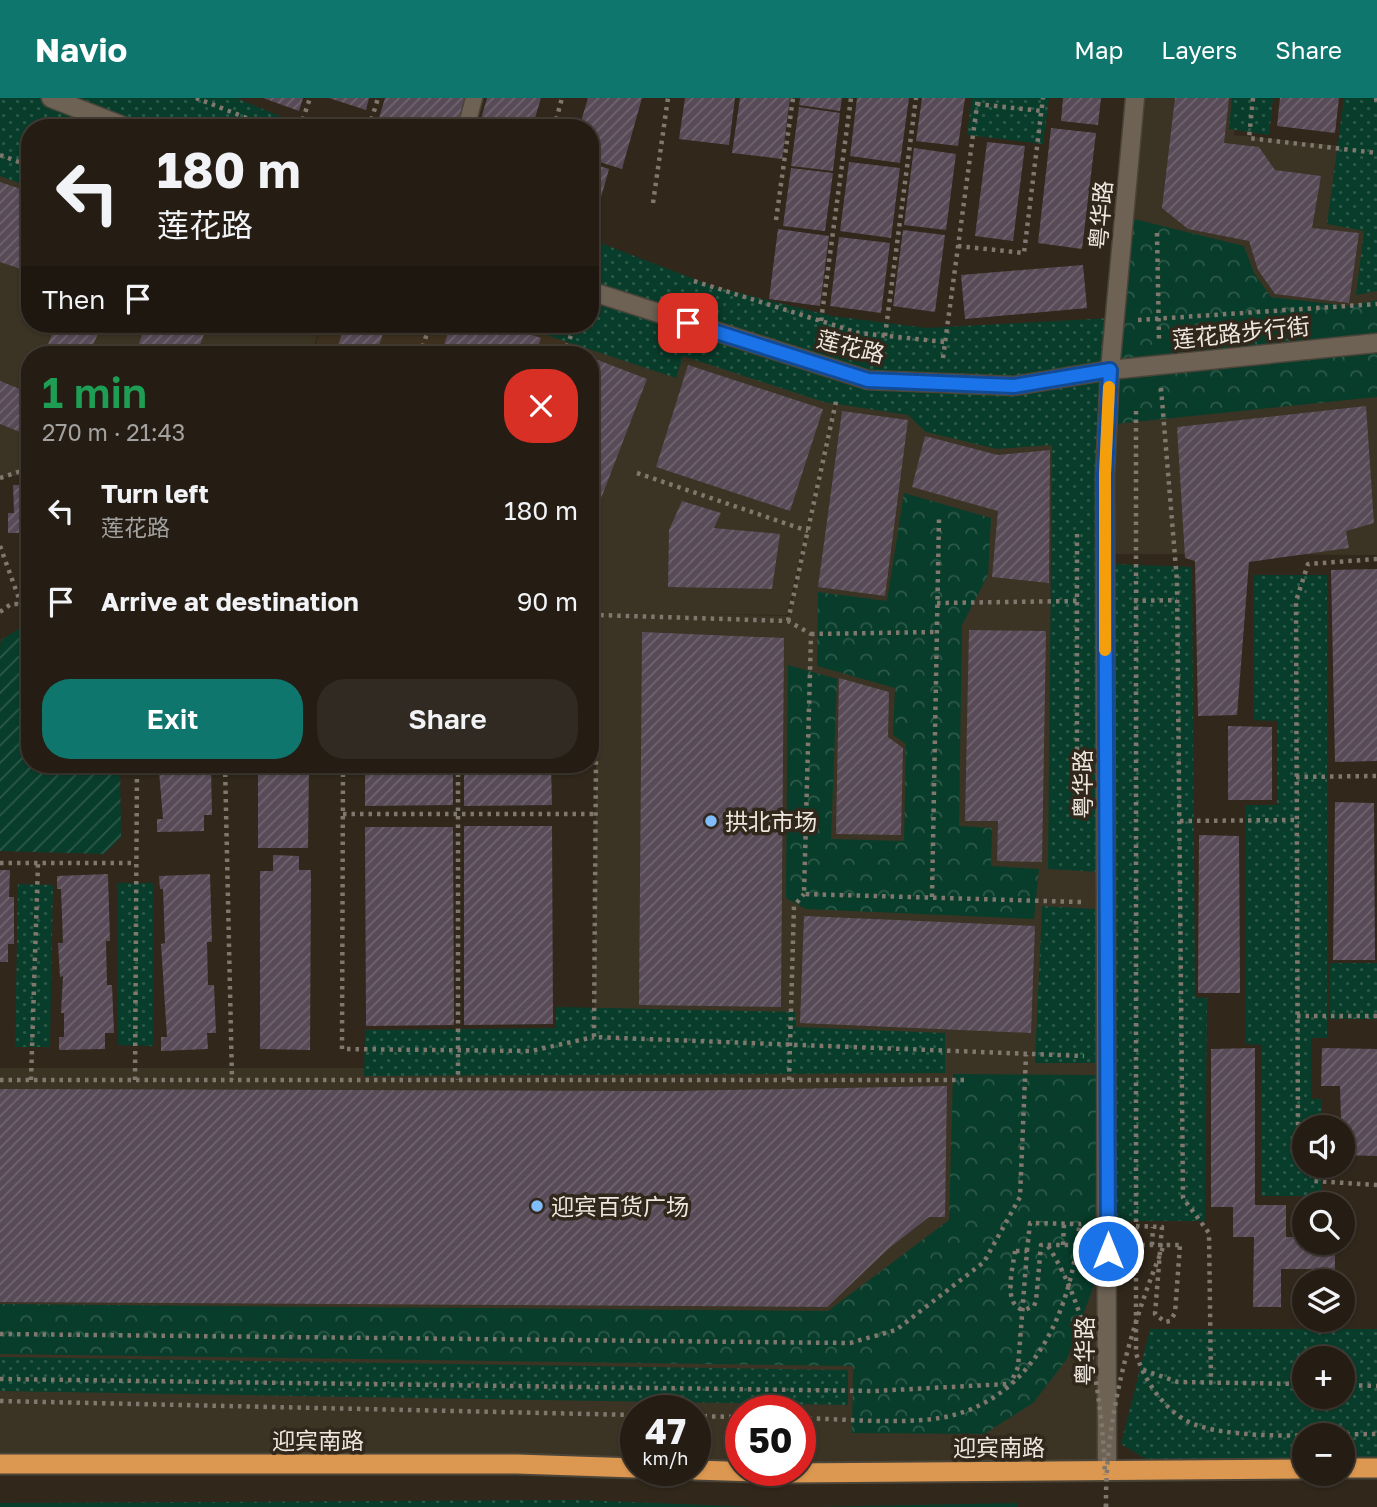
<!DOCTYPE html>
<meta charset="utf-8">
<style>
body{margin:0;font-family:"Golos Text","Noto Sans SC",sans-serif;background:#312a22;color:#f1f3f6;height:100vh;display:flex;flex-direction:column;font-size:26px;white-space:nowrap}
*{box-sizing:border-box;margin:0}
p{font-size:23px;color:#a3a2a0}
.icon{flex:none;width:38px;height:38px;fill:none;stroke:currentColor;stroke-width:2;stroke-linecap:round;stroke-linejoin:round}
.map{position:relative;flex:1;overflow:hidden}
.side{position:absolute;left:21px;top:248px;width:578px;height:427px;display:flex;flex-direction:column;background:#251d14;border-radius:28px;box-shadow:0 2px 5px #0004,0 0 0 2px #423b34}
.side>*{flex:none}
.banner{position:absolute;left:21px;top:21px;width:578px;height:214px;border-radius:28px;box-shadow:0 2px 5px #0004,0 0 0 2px #423b34;background:#251d14;color:#f1f3f6;overflow:hidden}
.tools{position:absolute;left:1292px;top:1017px;display:grid;gap:14px}
.tools a{display:grid;place-items:center;width:63px;height:63px;border-radius:50%;background:#251d14;box-shadow:0 2px 5px #0004,0 0 0 2px #423b34;font-size:35px}
.speed{position:absolute;left:620px;top:1297px;display:flex;gap:14px;font-size:35px;font-weight:700;text-align:center}
.speed>*{display:grid;place-content:center;width:91px;height:91px;border-radius:50%;background:#251d14;box-shadow:0 2px 5px #0004,0 0 0 2px #423b34;line-height:1}
.speed small{font-size:18px;font-weight:400}
.speed .limit{border:10px solid #d22;background:#fff;color:#111}
.pin{position:absolute;display:grid;place-items:center;width:60px;height:60px;color:#fff;margin:-30px;border-radius:14px;box-shadow:0 4px 10px #0006}
.me{position:absolute;width:77px;margin:-38px;rotate:0deg;stroke-linejoin:round;filter:drop-shadow(0 0 5px #0008)}
.turn{display:flex;align-items:center;gap:24px;height:147px;padding:0 21px;font-size:32px}
.turn .icon{width:91px;height:91px;stroke-width:2.5}
.turn b{display:block;font-size:49px;line-height:60px}
.then{display:flex;align-items:center;height:66px;padding:0 21px;background:#0003;gap:14px;font-size:26px}
.round{display:grid;place-items:center;flex:none;width:74px;height:74px;border-radius:28px;background:#312a22}
.overview{display:flex;align-items:center;justify-content:space-between;height:119px;padding:0 21px}
h1{font-size:42px;font-weight:600;line-height:52px;color:#1e9e55}
.action{display:flex;gap:14px;margin-top:auto;padding:14px 21px}
.action a{flex:1;height:80px;border-radius:28px;background:#0f766e;color:#fff;font-size:28px;font-weight:600;line-height:80px;text-align:center}
.action a+a{background:#312a22;color:#f1f3f6}
ul{padding:0;list-style:none}
li{display:flex;align-items:center;gap:21px;height:91px;padding:0 21px}
li div{flex:1}
li b{display:block;font-size:26px}
li em{font-style:normal}
header{display:flex;align-items:center;gap:42px;box-sizing:border-box;height:98px;padding:0 35px;background:#0f766e;color:#fff}
header strong{font-size:33px}
nav{display:flex;gap:38px;margin-inline-start:auto;font-size:24px}
.map>svg:first-child{display:block}
.commercial{fill:#3b3323}
.built{fill:#3d301e}
.grass{fill:url(#grass-dots);fill-rule:evenodd}
.park{fill:url(#park-crowns)}
.garden{fill:url(#garden-furrows)}
.building{fill:url(#building-hatch)}
.lines{fill:none;stroke-linecap:round;stroke-linejoin:round}
.service-casing{stroke:#4b4439;stroke-width:19}
.pedestrian-casing{stroke:#4b4439;stroke-width:21}
.minor-casing{stroke:#4b4439;stroke-width:21}
.secondary-casing{stroke:#4b4439;stroke-width:21}
.trunk-casing{stroke:#4b4439;stroke-width:23}
.path{stroke:#80786e;stroke-width:4.5;stroke-dasharray:3.5 5;stroke-linecap:butt}
.service{stroke:#6d6254;stroke-width:16}
.pedestrian{stroke:#6d6254;stroke-width:18}
.minor{stroke:#6d6254;stroke-width:18}
.secondary{stroke:#6d6254;stroke-width:18}
.trunk{stroke:#dc9851;stroke-width:19}
.path-bridge{stroke:#80786e;stroke-width:4.5;stroke-dasharray:3.5 5;stroke-linecap:butt}
.route-casing{stroke:#114b97;stroke-width:18}
.route{stroke:#1a73e8;stroke-width:12}
.slow{stroke:#f59e0b;stroke-width:12}
.poi-dot{fill:#81bdfa;stroke:#31271b;stroke-width:2.5}
.labels{text-anchor:middle;dominant-baseline:central;stroke-width:7;stroke-linejoin:round;paint-order:stroke}
.street-label{font-size:23px;fill:#ede7df;stroke:#31271b}
.poi-label{font-size:23px;fill:#ede7df;stroke:#31271b;text-anchor:start}
</style>
<header>
<strong>Navio</strong>
<nav><a>Map</a><a>Layers</a><a>Share</a></nav>
</header>
<div class="map">
<svg width="1377" height="1409" viewBox="0 0 1377 1409">
<defs>
<pattern id="grass-dots" width="8" height="8" patternUnits="userSpaceOnUse" patternTransform="scale(1.75)"><rect width="8" height="8" fill="#093d2b"/><path d="M2 2h.1M6 6h.1" fill="none" stroke="#2d5949" stroke-width="1.8" stroke-linecap="round"/></pattern>
<pattern id="park-crowns" width="20" height="18" patternUnits="userSpaceOnUse" patternTransform="scale(1.75)"><rect width="20" height="18" fill="#093d2b"/><path d="M2 6a3 3 0 1 1 6 0M12 15a3 3 0 1 1 6 0" fill="none" stroke="#2d5949"/></pattern>
<pattern id="garden-furrows" width="10" height="10" patternUnits="userSpaceOnUse" patternTransform="scale(1.75)"><rect width="10" height="10" fill="#093d2b"/><path d="M-1 1l2-2M0 10L10 0M9 11l2-2" fill="none" stroke="#2d5949"/></pattern>
<pattern id="building-hatch" width="6" height="6" patternUnits="userSpaceOnUse" patternTransform="scale(1.75)"><rect width="6" height="6" fill="#584b57"/><path d="M-1 1l2-2M0 6l6-6M5 7l2-2" fill="none" stroke="#70656f"/></pattern>
</defs>
<rect width="100%" height="100%" fill="#31271b"/>
<path class="commercial" d="M 0,0 L 30,30 L 30,226 L 321,226 L 311,257 L 30,257 L 30,377 L 0,379 Z
M 1136,0 L 1238,0 L 1234,37 L 1363,50 L 1377,0 L 1377,457 L 1105,456 Z
M 575,226 L 590,226 L 842,274 L 787,517 L 702,516 L 789,518 L 843,275 L 1110,273 L 1104,1372 L 800,1371 L 800,1312 L 740,1312 L 740,1370 L 695,1370 L 695,1312 L 635,1312 L 635,1370 L 0,1367 L 0,970 L 594,970 L 597,518 L 596,500 L 590,498 L 590,257 L 564,257 Z"/>
<path class="built" d="M 322,226 L 574,226 L 563,257 L 312,257 Z"/>
<path class="grass" d="M 0,0 L 236,0 L 309,30 L 30,30 L 30,89 L 0,78 Z
M 972,0 L 1049,0 L 1043,46 L 967,37 Z
M 1232,0 L 1273,0 L 1269,37 L 1229,31 Z
M 1344,0 L 1377,0 L 1377,193 L 1356,197 L 1364,133 L 1327,126 Z
M 590,141 L 715,189 L 832,218 L 927,230 L 1111,220 L 1101,774 L 1048,771 L 1052,347 L 997,351 L 926,334 L 908,317 L 824,304 L 683,258 L 676,280 L 513,226 L 590,226 Z
M 1111,466 L 1192,469 L 1195,899 L 1207,900 L 1205,1123 L 1113,1123 Z
M 1253,477 L 1327,477 L 1327,940 L 1311,940 L 1311,1001 L 1322,1001 L 1322,1029 L 1304,1029 L 1304,1068 L 1321,1068 L 1321,1098 L 1261,1098 L 1261,947 L 1245,946 L 1245,707 L 1277,707 L 1277,623 L 1253,622 Z
M 117,785 L 153,785 L 153,948 L 118,947 Z
M 18,786 L 53,787 L 50,949 L 15,949 Z
M 1042,808 L 1095,811 L 1095,965 L 1035,965 Z
M 1330,865 L 1377,865 L 1377,921 L 1330,921 Z
M 556,909 L 795,914 L 796,929 L 945,935 L 945,975 L 364,978 L 365,932 L 556,930 Z
M 1150,1231 L 1377,1231 L 1377,1360 L 1342,1360 L 1342,1337 L 1304,1337 L 1304,1361 L 1146,1361 L 1121,1346 ZM 1304,1260 L 1342,1260 L 1342,1298 L 1304,1298 Z
M 0,1259 L 848,1272 L 848,1307 L 0,1293 Z
M 579,1402 L 755,1409 L 0,1409 L 0,1405 Z
M 1018,1405 L 1018,1409 L 810,1409 Z"/>
<path class="park" d="M 1130,120 L 1244,148 L 1254,175 L 1271,199 L 1350,208 L 1377,202 L 1377,299 L 1115,326 L 1116,279 Z
M 904,395 L 991,420 L 988,477 L 962,527 L 959,728 L 992,730 L 991,768 L 1039,771 L 1034,821 L 806,811 L 786,800 L 788,567 L 837,581 L 831,741 L 904,743 L 906,646 L 893,637 L 895,590 L 817,568 L 818,494 L 887,503 Z
M 953,976 L 1097,977 L 1094,1187 L 1067,1261 L 1033,1305 L 984,1336 L 852,1335 L 853,1268 L 0,1256 L 0,1206 L 828,1213 L 949,1122 Z"/>
<path class="garden" d="M 30,524 L 30,667 L 120,667 L 121,739 L 104,756 L 0,753 L 0,550 L 1,542 Z"/>
<path class="building" d="M 263,0 L 303,0 L 299,13 Z
M 329,0 L 369,0 L 366,12 Z
M 385,0 L 467,0 L 460,30 L 376,30 Z
M 487,0 L 541,0 L 532,30 L 479,28 Z
M 588,0 L 642,0 L 622,71 L 590,61 L 590,30 L 579,30 Z
M 685,0 L 735,0 L 729,47 L 679,41 Z
M 740,0 L 790,0 L 782,61 L 732,55 Z
M 800,0 L 842,0 L 840,13 L 799,7 Z
M 857,0 L 909,0 L 900,65 L 850,58 Z
M 922,0 L 965,0 L 958,48 L 916,43 Z
M 1063,0 L 1101,0 L 1098,27 L 1061,23 Z
M 1175,0 L 1229,0 L 1224,45 L 1259,49 L 1275,72 L 1321,78 L 1312,130 L 1359,135 L 1349,205 L 1275,196 L 1258,172 L 1249,143 L 1188,131 L 1162,110 Z
M 1280,0 L 1339,0 L 1335,35 L 1277,28 Z
M 799,9 L 840,15 L 833,73 L 791,68 Z
M 1051,30 L 1096,35 L 1082,151 L 1038,145 Z
M 987,44 L 1025,48 L 1013,143 L 975,138 Z
M 914,50 L 956,56 L 946,132 L 904,127 Z
M 849,64 L 900,70 L 891,140 L 840,133 Z
M 590,65 L 609,71 L 593,128 L 590,127 Z
M 791,70 L 833,75 L 825,133 L 783,128 Z
M 0,84 L 30,94 L 30,174 L 0,164 Z
M 778,131 L 829,138 L 820,208 L 769,201 Z
M 903,132 L 945,137 L 935,214 L 893,208 Z
M 839,139 L 890,145 L 881,215 L 830,208 Z
M 1083,167 L 1087,210 L 965,221 L 961,177 Z
M 56,226 L 81,226 L 99,233 L 89,257 L 44,257 Z
M 146,226 L 208,226 L 196,257 L 135,257 Z
M 345,226 L 386,226 L 376,257 L 335,257 Z
M 451,226 L 500,226 L 541,240 L 535,257 L 446,257 L 441,256 Z
M 590,259 L 647,281 L 590,429 Z
M 688,267 L 823,311 L 790,413 L 656,369 Z
M 0,283 L 30,295 L 30,338 L 0,326 Z
M 1366,308 L 1374,425 L 1346,433 L 1349,450 L 1249,464 L 1237,617 L 1198,618 L 1195,463 L 1185,460 L 1177,329 Z
M 842,313 L 908,322 L 885,498 L 818,489 Z
M 925,338 L 998,357 L 1050,352 L 1049,485 L 992,479 L 998,413 L 912,389 Z
M 13,387 L 30,387 L 30,435 L 8,435 L 8,415 L 14,415 Z
M 682,403 L 721,415 L 714,430 L 780,436 L 772,491 L 668,489 L 669,432 Z
M 1377,471 L 1377,663 L 1335,664 L 1331,472 Z
M 969,532 L 1046,533 L 1042,764 L 997,763 L 998,723 L 965,723 Z
M 642,534 L 784,540 L 781,909 L 639,907 Z
M 839,580 L 889,594 L 888,639 L 903,650 L 901,737 L 836,736 Z
M 1228,628 L 1272,629 L 1272,702 L 1228,702 Z
M 161,667 L 211,669 L 212,717 L 204,717 L 204,733 L 157,734 L 157,721 L 163,721 L 159,673 L 161,674 Z
M 258,667 L 309,667 L 308,750 L 258,750 Z
M 365,667 L 453,667 L 453,707 L 365,708 Z
M 464,667 L 551,667 L 552,707 L 464,708 Z
M 1335,704 L 1374,705 L 1375,862 L 1333,862 Z
M 464,728 L 552,728 L 553,926 L 464,927 Z
M 365,729 L 453,729 L 454,927 L 366,928 Z
M 1199,737 L 1239,738 L 1240,895 L 1198,895 Z
M 273,757 L 299,758 L 299,772 L 311,772 L 310,952 L 260,951 L 260,773 L 273,773 Z
M 0,772 L 10,772 L 9,799 L 14,799 L 14,846 L 8,846 L 8,864 L 0,864 Z
M 108,776 L 110,843 L 106,843 L 107,887 L 112,887 L 114,935 L 105,935 L 105,951 L 59,952 L 59,939 L 64,939 L 64,915 L 61,915 L 63,878 L 60,879 L 58,845 L 63,845 L 61,791 L 57,791 L 57,778 Z
M 210,776 L 212,844 L 207,844 L 208,887 L 214,887 L 216,935 L 207,935 L 208,951 L 161,953 L 161,939 L 167,939 L 161,846 L 165,845 L 163,791 L 160,791 L 159,778 Z
M 804,818 L 1035,828 L 1031,935 L 800,925 Z
M 1255,950 L 1255,1107 L 1286,1107 L 1286,1139 L 1304,1139 L 1304,1144 L 1335,1144 L 1335,1171 L 1281,1171 L 1281,1209 L 1253,1209 L 1254,1139 L 1233,1139 L 1233,1109 L 1211,1109 L 1211,951 Z
M 1322,950 L 1377,951 L 1377,1058 L 1342,1057 L 1340,988 L 1321,988 Z
M 947,988 L 945,1119 L 929,1119 L 888,1151 L 827,1209 L 0,1204 L 0,991 L 675,993 Z"/>
<g class="lines">
<defs>
<path id="service" d="M 466,30 L 474,0"/>
<path id="pedestrian" d="M 1110,272 L 1377,245"/>
<path id="minor" d="M 51,0 L 128,30
M 590,193 L 868,282 L 1014,288 L 1110,272 L 1135,0"/>
<path id="secondary" d="M 1107,1373 L 1105,376 L 1110,272"/>
<path id="trunk" d="M 0,1366 L 517,1366 L 635,1370
M 1342,1370 L 1377,1370
M 695,1372 L 788,1375 L 1304,1371"/>
</defs>
<use href="#service" class="service-casing"/>
<use href="#pedestrian" class="pedestrian-casing"/>
<use href="#minor" class="minor-casing"/>
<use href="#secondary" class="secondary-casing"/>
<use href="#trunk" class="trunk-casing"/>
<path class="path" d="M 196,0 L 272,30
M 1253,0 L 1249,40 L 1377,55
M 1376,0 L 1377,7
M 977,6 L 1042,13
M 300,30 L 310,0
M 369,30 L 378,0
M 554,30 L 562,0
M 0,57 L 30,68
M 653,105 L 668,0
M 776,122 L 793,0
M 1157,135 L 1159,243
M 958,148 L 1024,155 L 1043,0
M 694,183 L 859,235 L 945,244
M 1138,222 L 1377,206
M 821,223 L 851,0
M 885,238 L 916,0
M 420,257 L 430,226
M 564,257 L 575,226
M 943,260 L 978,0
M 1161,290 L 1177,483 L 1183,1100 L 1209,1135 L 1211,1284
M 1136,313 L 1136,1255 C 1144,1283 1167,1317 1196,1327 C 1244,1343 1325,1336 1377,1336
M 637,375 L 808,433
M 0,380 L 30,370
M 1077,436 L 1077,687
M 0,448 L 21,506
M 590,498 L 595,500
M 1134,503 L 1177,502
M 937,505 L 1077,503
M 0,514 L 11,506 L 30,506
M 788,523 L 837,299
M 811,536 L 936,534
M 225,667 L 232,982
M 343,667 L 342,951 L 531,953 L 594,939
M 458,667 L 458,982
M 1296,679 L 1377,678
M 343,716 L 595,716
M 1180,723 L 1296,722
M 0,765 L 136,765
M 932,799 L 939,420
M 1081,804 L 804,796 L 811,536 L 788,523 L 597,517 L 594,939 L 1084,958
M 1297,918 L 1377,918
M 0,982 L 964,982
M 31,982 L 38,765
M 135,982 L 137,667
M 789,982 L 794,808 L 804,796
M 1304,1060 L 1298,1046 L 1296,503 L 1308,466 L 1377,461
M 1307,1068 L 1314,1083 L 1377,1087
M 1136,1128 L 1162,1129 L 1155,1216 L 1165,1224 L 1170,1223 L 1175,1215 L 1180,1147
M 1063,1147 L 1064,1126
M 1152,1147 L 1153,1129
M 1027,1153 L 1030,1125 L 1081,1126
M 0,1236 L 850,1245 L 896,1232 L 984,1164 L 1020,1099 L 1026,957
M 1143,1272 L 1178,1284 L 1304,1286
M 1013,1280 L 1018,1269 L 1027,1153 L 1015,1153
M 0,1281 L 874,1293 L 1007,1286
M 1342,1287 L 1377,1288
M 0,1303 L 635,1317
M 695,1318 L 740,1319
M 800,1320 C 840,1321 882,1325 923,1322 C 1026,1315 1071,1221 1079,1129
M 1106,1409 L 1106,1406"/>
<use href="#service" class="service"/>
<use href="#pedestrian" class="pedestrian"/>
<use href="#minor" class="minor"/>
<use href="#secondary" class="secondary"/>
<use href="#trunk" class="trunk"/>
<path class="path-bridge" d="M 1048,1148 C 1090,1213 1102,1301 1105,1377
M 1015,1153 C 1013,1170 1002,1208 1024,1212 L 1034,1208 L 1036,1203 L 1041,1147 L 1180,1147
M 1106,1409 C 1105,1320 1130,1229 1164,1147"/>
</g>
<g class="lines">
<defs>
<path id="route" d="M 688,225 L 868,282 L 1014,288 L 1110,272 L 1105,376 L 1108,1153"/>
</defs>
<use href="#route" class="route-casing"/>
<use href="#route" class="route"/>
<path class="slow" d="M 1105,552 L 1105,376 L 1109,289"/>
</g>
<g class="poi-dot">
<circle cx="711" cy="723" r="7"/>
<circle cx="537" cy="1108" r="7"/>
</g>
<g class="labels">
<g class="street-label">
<text transform="translate(1100 117) rotate(-85)">粤华路</text>
<text transform="translate(1241 234) rotate(-6)">莲花路步行街</text>
<text transform="translate(851 248) rotate(14)">莲花路</text>
<text transform="translate(1082 686) rotate(-90)">粤华路</text>
<text transform="translate(1084 1253) rotate(-90)">粤华路</text>
<text x="318" y="1342">迎宾南路</text>
<text x="999" y="1349">迎宾南路</text>
</g>
<g class="poi-label">
<text x="725" y="723">拱北市场</text>
<text x="551" y="1108">迎宾百货广场</text>
</g>
</g>
</svg>
<div class="tools">
<a><svg class="icon" aria-label="sound" viewBox="0 0 24 24"><path d="M4 9h4l5-4v14l-5-4H4zM17 9q2 3 0 6"/></svg></a>
<a><svg class="icon" aria-label="search" viewBox="0 0 24 24"><circle cx="10" cy="10" r="6"/><path d="M15 15l6 6"/></svg></a>
<a><svg class="icon" aria-label="layers" viewBox="0 0 24 24"><path d="M12 4l9 5-9 5-9-5zM3 14l9 5 9-5"/></svg></a>
<a>+</a>
<a>−</a>
</div>
<div class="speed"><div>47<small>km/h</small></div><div class="limit">50</div></div>
<div class="pin" style="left:688px;top:225px;background:#d93025"><svg class="icon" aria-label="arrive" viewBox="0 0 24 24"><path d="M6 21V4h12l-3 4 3 4H6"/></svg></div>
<svg class="me" style="left:1108px;top:1153px" viewBox="-20 -20 40 40"><circle r="17" fill="#1a73e8" stroke="#fff" stroke-width="3"/><path d="M0-11L8 9 0 5-8 9z" fill="#fff"/></svg>
<div class="banner">
<div class="turn"><svg class="icon" aria-label="left" viewBox="0 0 24 24"><path d="M17 20v-9H6M10 6l-5 5 5 5"/></svg><div><b>180 m</b>莲花路</div></div>
<div class="then">Then<svg class="icon" aria-label="arrive" viewBox="0 0 24 24"><path d="M6 21V4h12l-3 4 3 4H6"/></svg></div>
</div>
<section class="side">
<div class="overview"><div><h1>1 min</h1><p>270 m · 21:43</p></div><a class="round" style="background:#d93025;color:#fff"><svg class="icon" aria-label="close" viewBox="0 0 24 24"><path d="M6 6l12 12M18 6L6 18"/></svg></a></div>
<ul>
<li><svg class="icon" aria-label="left" viewBox="0 0 24 24"><path d="M17 20v-9H6M10 6l-5 5 5 5"/></svg><div><b>Turn left</b><p>莲花路</p></div><em>180 m</em></li>
<li><svg class="icon" aria-label="arrive" viewBox="0 0 24 24"><path d="M6 21V4h12l-3 4 3 4H6"/></svg><div><b>Arrive at destination</b></div><em>90 m</em></li>
</ul>
<div class="action"><a>Exit</a><a>Share</a></div>
</section>
</div>
